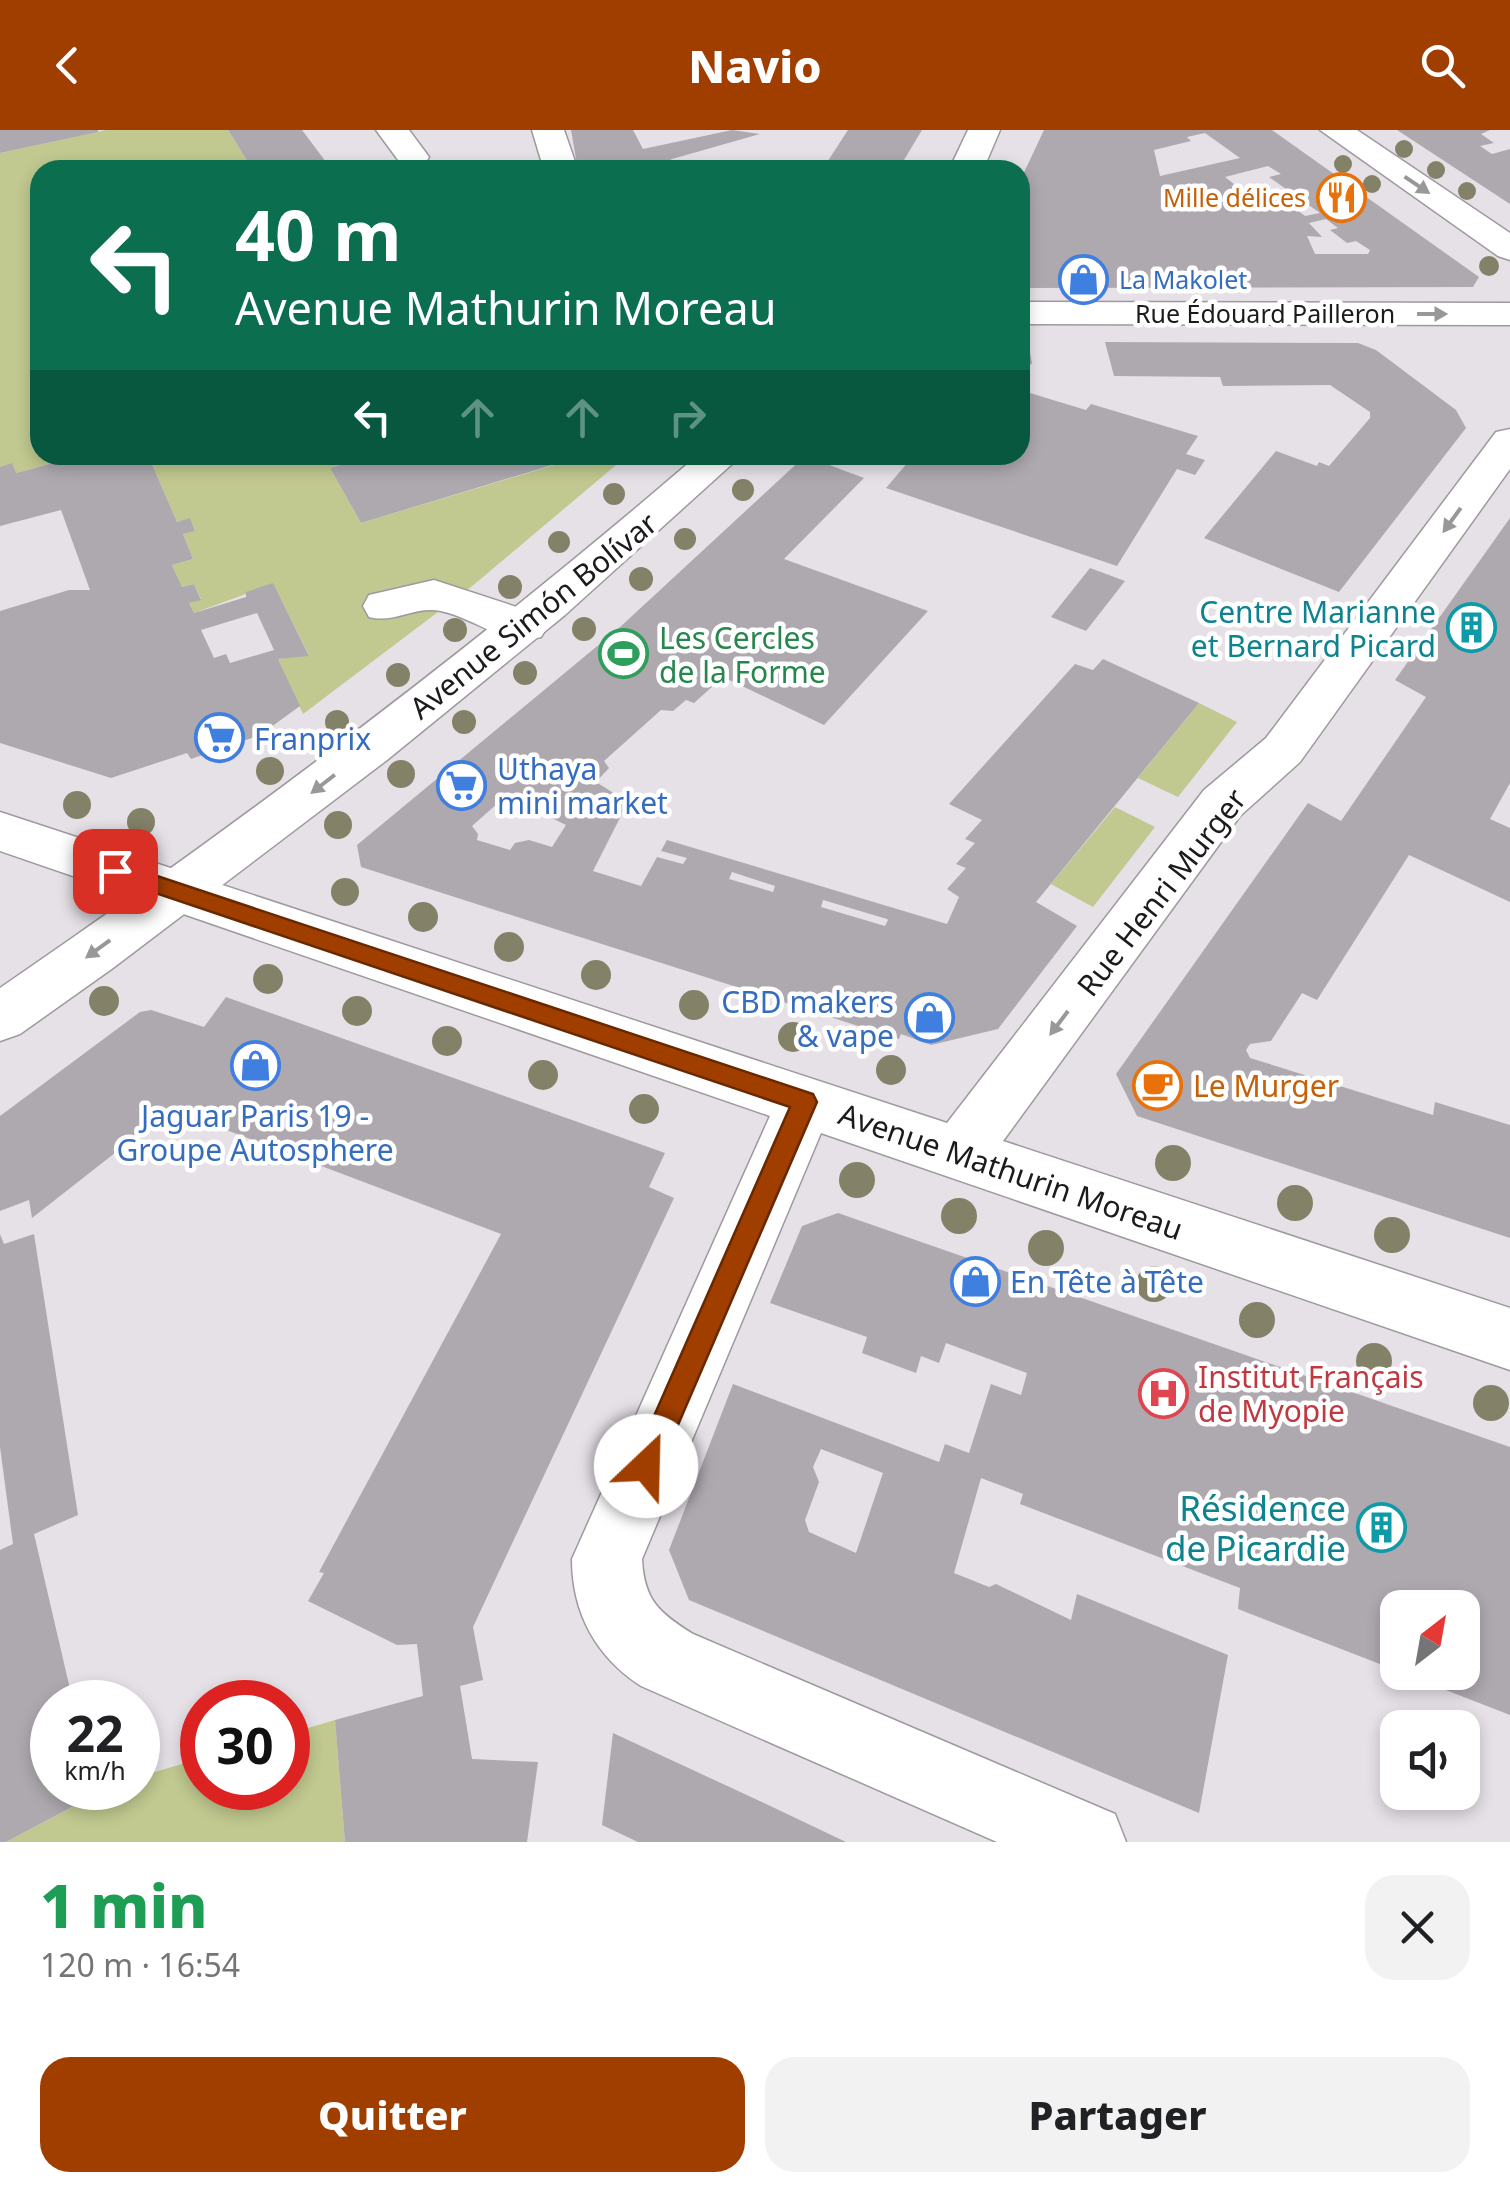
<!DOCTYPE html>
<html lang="fr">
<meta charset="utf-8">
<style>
body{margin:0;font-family:"Noto Sans",sans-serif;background:#f2f2f2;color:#202124;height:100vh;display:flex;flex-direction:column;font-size:38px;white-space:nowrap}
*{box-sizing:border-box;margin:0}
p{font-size:32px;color:#757577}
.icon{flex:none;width:55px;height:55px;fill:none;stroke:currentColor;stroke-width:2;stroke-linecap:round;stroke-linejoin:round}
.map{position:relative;height:1712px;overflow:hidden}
.details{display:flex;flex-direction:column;background:#fff;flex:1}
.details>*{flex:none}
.top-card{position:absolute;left:30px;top:30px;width:1000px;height:305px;border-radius:30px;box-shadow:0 5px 15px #0003;background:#0b6e4f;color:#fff;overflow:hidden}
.needle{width:65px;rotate:31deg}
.controls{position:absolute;left:1380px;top:1460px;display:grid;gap:20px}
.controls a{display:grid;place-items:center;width:100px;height:100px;border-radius:20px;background:#fff;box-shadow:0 5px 15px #0003;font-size:50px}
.speed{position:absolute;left:30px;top:1550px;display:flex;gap:20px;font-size:50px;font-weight:700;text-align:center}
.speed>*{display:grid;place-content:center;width:130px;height:130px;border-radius:50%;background:#fff;box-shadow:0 5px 15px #0003;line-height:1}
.speed small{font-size:25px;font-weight:400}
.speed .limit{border:15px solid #d22;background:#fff;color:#111}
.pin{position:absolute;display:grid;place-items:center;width:85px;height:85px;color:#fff;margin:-42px;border-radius:20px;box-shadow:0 5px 15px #0006}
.me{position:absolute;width:110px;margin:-55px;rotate:24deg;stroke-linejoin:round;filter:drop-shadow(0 0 8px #0008)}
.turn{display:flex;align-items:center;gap:35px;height:210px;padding:0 40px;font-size:45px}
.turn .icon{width:130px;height:130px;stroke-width:2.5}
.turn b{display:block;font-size:70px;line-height:85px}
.lanes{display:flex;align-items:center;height:95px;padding:0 40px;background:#0003;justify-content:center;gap:50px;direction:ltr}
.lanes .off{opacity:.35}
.round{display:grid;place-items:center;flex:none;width:105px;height:105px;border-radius:30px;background:#f2f2f2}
.head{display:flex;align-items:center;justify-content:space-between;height:170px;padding:0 40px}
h1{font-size:60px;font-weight:800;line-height:75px;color:#1e9e55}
.action{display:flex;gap:20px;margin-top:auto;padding:20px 40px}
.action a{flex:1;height:115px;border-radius:30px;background:#a03e00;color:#fff;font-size:40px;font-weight:800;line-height:115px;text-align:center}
.action a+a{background:#f2f2f2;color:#202124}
header{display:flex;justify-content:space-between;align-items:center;height:130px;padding:0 40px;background:#a03e00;color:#fff;font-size:45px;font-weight:800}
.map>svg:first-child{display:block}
.green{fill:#c1c990}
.building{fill:#aea9af;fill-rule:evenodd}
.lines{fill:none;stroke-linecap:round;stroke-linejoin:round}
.minor-casing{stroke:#9e999f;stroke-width:3}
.major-casing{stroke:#9e999f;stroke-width:3}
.minor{fill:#fff;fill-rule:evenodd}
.major{fill:#fff;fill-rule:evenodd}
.tree{fill:#838268}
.oneway{fill:#999899}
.route{fill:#a03e00;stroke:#682800;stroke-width:2.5}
.labels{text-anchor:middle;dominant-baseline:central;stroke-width:9;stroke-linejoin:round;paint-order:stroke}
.far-food-label{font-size:25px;fill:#c56008;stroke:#fff;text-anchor:end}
.far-shop-label{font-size:25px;fill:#366cbe;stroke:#fff;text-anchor:start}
.far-street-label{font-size:25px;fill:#1c1a1c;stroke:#fff}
.culture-label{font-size:30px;fill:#0d838f;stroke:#fff;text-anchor:end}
.street-label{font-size:30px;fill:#1c1a1c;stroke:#fff}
.leisure-label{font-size:30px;fill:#27864d;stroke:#fff;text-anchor:start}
.shop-label{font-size:30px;fill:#366cbe;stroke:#fff;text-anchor:start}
.food-label{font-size:30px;fill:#c56008;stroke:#fff;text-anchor:start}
.health-label{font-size:30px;fill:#be3a42;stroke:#fff;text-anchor:start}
.near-culture-label{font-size:35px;fill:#0d838f;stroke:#fff;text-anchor:end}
</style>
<header><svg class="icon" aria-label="back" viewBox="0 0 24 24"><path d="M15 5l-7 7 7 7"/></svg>Navio<svg class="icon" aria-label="search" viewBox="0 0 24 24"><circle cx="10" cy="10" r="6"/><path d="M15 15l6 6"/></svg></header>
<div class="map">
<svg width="1510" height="1712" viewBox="0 0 1510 1712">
<rect width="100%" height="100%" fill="#e6e0e7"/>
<path class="green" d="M 106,0 L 228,0 L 253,40 L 40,40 L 40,325 L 83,325 L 16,343 L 12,334 L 0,337 L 0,23 Z
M 148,325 L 374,325 L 330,338 L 361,393 L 561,333 L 557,325 L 628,325 L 471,457 L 303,584 L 278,529 L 309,525 L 273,454 L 194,483 L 189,473 L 201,469 L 194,454 L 182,457 L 172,435 L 193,429 L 183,404 L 195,400 L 190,389 L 177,392 Z
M 1199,573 L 1237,592 L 1178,667 L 1138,648 Z
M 1115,677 L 1155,697 L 1093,777 L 1051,754 Z
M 335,1590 L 345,1712 L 6,1712 L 109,1658 L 138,1658 L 138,1647 L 202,1628 L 202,1658 L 288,1658 L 288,1604 Z"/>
<path class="building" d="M 0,0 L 98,0 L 98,2 L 0,23 Z
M 228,0 L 302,0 L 332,40 L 253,40 Z
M 571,0 L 633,0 L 643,19 L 732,0 L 760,4 L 672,29 L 653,40 L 578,40 Z
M 848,0 L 922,0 L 898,40 L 822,40 Z
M 1044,0 L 1272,0 L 1479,147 L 1473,157 L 1020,158 L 1020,51 ZM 1205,3 L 1240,28 L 1160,46 L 1154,20 L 1191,11 L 1187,7 ZM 1268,36 L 1281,44 L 1269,47 L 1320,83 L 1305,86 L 1275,63 L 1253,69 L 1225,47 ZM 1326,89 L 1338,98 L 1330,100 L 1347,113 L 1356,111 L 1370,120 L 1368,124 L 1315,124 L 1307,106 L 1322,107 L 1309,93 Z
M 1397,0 L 1490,0 L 1481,4 L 1494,13 L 1480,16 L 1492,24 L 1510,19 L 1510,74 Z
M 1020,212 L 1028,212 L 1032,233 L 1025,241 L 1020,240 Z
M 1105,212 L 1358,213 L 1376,220 L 1456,280 L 1466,298 L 1339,462 L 1204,408 L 1276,321 L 1317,336 L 1319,332 L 1329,336 L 1370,288 L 1370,282 L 1330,255 L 1223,256 L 1220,247 L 1114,246 Z
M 1020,260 L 1086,280 L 1091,274 L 1198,306 L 1186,324 L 1205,330 L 1195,345 L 1177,339 L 1117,436 L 886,358 L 909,331 L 905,329 L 913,325 L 1020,325 Z
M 83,325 L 148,325 L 177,392 L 190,388 L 195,401 L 183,404 L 193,429 L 172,435 L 182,457 L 194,454 L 201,470 L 189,473 L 194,483 L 246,467 L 246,462 L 273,453 L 309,526 L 278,529 L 300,576 L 260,605 L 191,629 L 187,623 L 111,648 L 0,613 L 0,481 L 69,460 L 90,460 L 61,380 L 0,396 L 0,337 L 12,333 L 16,343 ZM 257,483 L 274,520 L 230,533 L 226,524 L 214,528 L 201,500 Z
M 374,325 L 557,325 L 562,332 L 361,393 L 330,338 Z
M 805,326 L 864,348 L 784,429 L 928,481 L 824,595 L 723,547 L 694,573 L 686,570 L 673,581 L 661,580 L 604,631 L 609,638 L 596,652 L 628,672 L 593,741 L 641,756 L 657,727 L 683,734 L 687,728 L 661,721 L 667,710 L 947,794 L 959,767 L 947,759 L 966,738 L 956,734 L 975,713 L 965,709 L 982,690 L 949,674 L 1075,534 L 1093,540 L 1103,529 L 1199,573 L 1036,772 L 1077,796 L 998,899 L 931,915 L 901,904 L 899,909 L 361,737 L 357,715 L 619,498 ZM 506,666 L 566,695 L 552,717 L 529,710 L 515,713 L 510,720 L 477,710 L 478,704 L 472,696 ZM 732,742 L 775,756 L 773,762 L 729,749 ZM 823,770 L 887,789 L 888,790 L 885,796 L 821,777 Z
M 1510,388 L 1510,653 L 1490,689 L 1510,698 L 1510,772 L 1409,725 L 1317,870 L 1302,863 L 1271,911 L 1250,914 L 1246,920 L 1250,928 L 1433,985 L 1435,972 L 1510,995 L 1510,1108 L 1137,986 L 1116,944 L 1308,673 L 1341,691 L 1426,567 L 1395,550 Z
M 1090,438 L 1125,451 L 1086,501 L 1051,487 Z
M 226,867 L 665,1023 L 649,1057 L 674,1068 L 473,1497 L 483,1550 L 460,1556 L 472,1629 L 538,1632 L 527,1712 L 345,1712 L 335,1590 L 423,1566 L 417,1514 L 397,1515 L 308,1471 L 324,1443 L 319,1442 L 501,1104 L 171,979 L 32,1088 L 29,1070 L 0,1081 L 0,986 L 140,882 L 151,880 L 204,897 Z
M 838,1083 L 1510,1317 L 1510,1585 L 1402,1543 L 1462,1542 L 1462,1478 L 1398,1478 L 1398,1541 L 1238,1479 L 1240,1458 L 1020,1374 L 1023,1364 L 981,1348 L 954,1443 L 989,1457 L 996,1454 L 1071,1490 L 1077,1464 L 1228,1525 L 1199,1683 L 689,1470 L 669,1420 L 733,1254 L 939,1332 L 945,1314 L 969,1323 L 991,1254 L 1021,1265 L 1027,1243 L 946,1213 L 939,1233 L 921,1226 L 916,1243 L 862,1223 L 867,1207 L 770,1173 L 802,1096 ZM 821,1319 L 883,1343 L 856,1423 L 809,1402 L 805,1390 L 819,1352 L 813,1337 Z
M 0,1104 L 4,1114 L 34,1104 L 78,1385 L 34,1404 L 73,1572 L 52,1572 L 52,1658 L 93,1658 L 95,1665 L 6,1712 L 0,1712 L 0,1420 L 13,1414 L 0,1317 Z
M 613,1603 L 764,1673 L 846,1712 L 638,1712 L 602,1695 Z"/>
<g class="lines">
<defs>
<path id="minor" d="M 376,0 L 409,0 L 429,27 L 425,34 L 401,34 Z
M 532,0 L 564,0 L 578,40 L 544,40 Z
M 1320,0 L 1357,0 L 1510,103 L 1510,130 L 1498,126 Z
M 1020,172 L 1510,173 L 1510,195 L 1020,194 Z
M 1510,299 L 1510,339 L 1300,632 L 1240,686 L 1003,1011 L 1510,1178 L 1510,1240 L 821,1003 L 642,1429 C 644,1470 659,1483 693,1504 L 1115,1684 L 1126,1712 L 997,1712 L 641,1556 C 596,1527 572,1483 572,1429 L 770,986 L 0,721 L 0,682 L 947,993 L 1204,660 L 1266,608 L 1496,302 Z
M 434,450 L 541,485 L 548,496 L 541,507 C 502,518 470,483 433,480 C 410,479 393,493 369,487 L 363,476 L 369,465 Z"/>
<path id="major" d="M 968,0 L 1000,0 L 983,40 L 949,40 Z
M 698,325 L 742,325 L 565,485 L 387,630 L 113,838 L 20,904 L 0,911 L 0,858 C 242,692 475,517 698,325 Z"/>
</defs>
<use href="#minor" class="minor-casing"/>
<use href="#major" class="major-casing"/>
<use href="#minor" class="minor"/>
<use href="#major" class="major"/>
</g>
<g class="tree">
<circle cx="1404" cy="19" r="9"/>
<circle cx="1343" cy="34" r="9"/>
<circle cx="1436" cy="40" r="9"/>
<circle cx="1372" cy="54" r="9"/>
<circle cx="1467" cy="61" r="9"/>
<circle cx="1489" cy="136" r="10"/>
<circle cx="743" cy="360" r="11"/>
<circle cx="614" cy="364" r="11"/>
<circle cx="685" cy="409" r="11"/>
<circle cx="559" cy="412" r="11"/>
<circle cx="641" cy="449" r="12"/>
<circle cx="510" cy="457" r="12"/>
<circle cx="584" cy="499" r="12"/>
<circle cx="455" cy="500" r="12"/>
<circle cx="525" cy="543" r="12"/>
<circle cx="398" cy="545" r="12"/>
<circle cx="337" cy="592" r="12"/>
<circle cx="464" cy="592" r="12"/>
<circle cx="270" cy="641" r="14"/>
<circle cx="401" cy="644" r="14"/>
<circle cx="77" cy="675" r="14"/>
<circle cx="141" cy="692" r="14"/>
<circle cx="338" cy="695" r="14"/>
<circle cx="345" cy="762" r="14"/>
<circle cx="423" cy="787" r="15"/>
<circle cx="509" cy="817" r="15"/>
<circle cx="596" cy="845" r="15"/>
<circle cx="268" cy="849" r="15"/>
<circle cx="104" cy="871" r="15"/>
<circle cx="694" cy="875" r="15"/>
<circle cx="357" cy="881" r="15"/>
<circle cx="793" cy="907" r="15"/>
<circle cx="447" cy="911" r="15"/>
<circle cx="891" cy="940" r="15"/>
<circle cx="543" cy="945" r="15"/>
<circle cx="644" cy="979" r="15"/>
<circle cx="1173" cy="1033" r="18"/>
<circle cx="857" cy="1050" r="18"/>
<circle cx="1295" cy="1073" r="18"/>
<circle cx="959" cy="1086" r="18"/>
<circle cx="1392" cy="1105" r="18"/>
<circle cx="1046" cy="1118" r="18"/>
<circle cx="1154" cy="1154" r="18"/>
<circle cx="1257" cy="1190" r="18"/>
<circle cx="1374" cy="1231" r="18"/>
<circle cx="1491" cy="1273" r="18"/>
</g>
<defs><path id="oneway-solid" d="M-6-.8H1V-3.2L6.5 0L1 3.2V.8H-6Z" transform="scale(2.5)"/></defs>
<g class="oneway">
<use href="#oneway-solid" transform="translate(1417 55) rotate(34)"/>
<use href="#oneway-solid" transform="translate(1432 184)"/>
<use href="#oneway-solid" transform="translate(1452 390) rotate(126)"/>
<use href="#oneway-solid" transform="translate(323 654) rotate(142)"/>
<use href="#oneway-solid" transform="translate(98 819) rotate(144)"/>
<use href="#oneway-solid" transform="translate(1059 893) rotate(127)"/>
</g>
<path class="route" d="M 115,732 L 813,964 L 817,972 L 656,1346 L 646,1350 L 636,1346 L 632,1336 L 790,977 L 108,747 L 105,741 Z"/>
<defs>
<symbol id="restaurant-ring" viewBox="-11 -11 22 22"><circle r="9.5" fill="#fff" stroke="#e8710a" stroke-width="1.5"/><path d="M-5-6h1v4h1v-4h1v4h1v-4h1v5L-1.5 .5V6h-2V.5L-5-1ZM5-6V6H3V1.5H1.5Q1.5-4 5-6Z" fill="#e8710a"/></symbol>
<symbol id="shop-ring" viewBox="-11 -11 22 22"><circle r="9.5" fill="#fff" stroke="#3f7fe0" stroke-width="1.5"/><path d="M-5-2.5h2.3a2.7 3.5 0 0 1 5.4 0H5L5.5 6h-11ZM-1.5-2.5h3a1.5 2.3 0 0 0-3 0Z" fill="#3f7fe0"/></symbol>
<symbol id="building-ring" viewBox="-11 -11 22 22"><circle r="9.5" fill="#fff" stroke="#0f9aa8" stroke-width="1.5"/><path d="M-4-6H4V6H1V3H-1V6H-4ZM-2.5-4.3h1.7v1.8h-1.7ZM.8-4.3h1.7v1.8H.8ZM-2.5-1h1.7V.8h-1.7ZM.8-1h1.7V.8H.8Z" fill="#0f9aa8"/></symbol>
<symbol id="stadium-ring" viewBox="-11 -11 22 22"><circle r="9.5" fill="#fff" stroke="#2e9e5b" stroke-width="1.5"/><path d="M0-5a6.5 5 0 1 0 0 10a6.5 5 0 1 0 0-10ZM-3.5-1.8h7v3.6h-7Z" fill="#2e9e5b"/></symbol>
<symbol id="supermarket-ring" viewBox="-11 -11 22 22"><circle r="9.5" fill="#fff" stroke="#3f7fe0" stroke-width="1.5"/><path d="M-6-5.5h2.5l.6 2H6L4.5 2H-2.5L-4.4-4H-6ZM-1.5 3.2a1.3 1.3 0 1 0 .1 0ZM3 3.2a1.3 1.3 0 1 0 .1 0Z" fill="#3f7fe0"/></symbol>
<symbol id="cafe-ring" viewBox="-11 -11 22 22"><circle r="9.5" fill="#fff" stroke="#e8710a" stroke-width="1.5"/><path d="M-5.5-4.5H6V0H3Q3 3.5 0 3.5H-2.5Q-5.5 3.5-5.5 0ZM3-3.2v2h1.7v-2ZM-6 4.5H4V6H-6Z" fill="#e8710a"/></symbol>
<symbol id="hospital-ring" viewBox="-11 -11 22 22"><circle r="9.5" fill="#fff" stroke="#e0444e" stroke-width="1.5"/><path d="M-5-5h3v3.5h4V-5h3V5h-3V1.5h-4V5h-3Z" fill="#e0444e"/></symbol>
</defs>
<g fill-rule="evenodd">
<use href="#restaurant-ring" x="1314" y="40" width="55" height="55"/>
<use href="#shop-ring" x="1056" y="122" width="55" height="55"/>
<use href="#building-ring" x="1444" y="470" width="55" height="55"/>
<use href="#stadium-ring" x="596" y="496" width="55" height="55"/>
<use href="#supermarket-ring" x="192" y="580" width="55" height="55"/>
<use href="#supermarket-ring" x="434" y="628" width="55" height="55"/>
<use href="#shop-ring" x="902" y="860" width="55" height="55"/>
<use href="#shop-ring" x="228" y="908" width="55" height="55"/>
<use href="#cafe-ring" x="1130" y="928" width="55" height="55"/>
<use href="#shop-ring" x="948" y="1124" width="55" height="55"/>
<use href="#hospital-ring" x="1136" y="1236" width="55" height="55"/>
<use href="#building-ring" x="1354" y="1370" width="55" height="55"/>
</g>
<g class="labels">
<g class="far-food-label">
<text x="1306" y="67">Mille délices</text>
</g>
<g class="far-shop-label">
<text x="1119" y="149">La Makolet</text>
</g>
<g class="far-street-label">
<text x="1265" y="183">Rue Édouard Pailleron</text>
</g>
<g class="culture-label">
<text x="1436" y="481">Centre Marianne<tspan x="1436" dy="34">et Bernard Picard</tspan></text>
</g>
<g class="street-label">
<text transform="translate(533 485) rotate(-39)">Avenue Simón Bolívar</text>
<text transform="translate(1161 762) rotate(-52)">Rue Henri Murger</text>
<text transform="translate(1011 1041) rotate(19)">Avenue Mathurin Moreau</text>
</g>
<g class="leisure-label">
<text x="659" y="507">Les Cercles<tspan x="659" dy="34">de la Forme</tspan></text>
</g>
<g class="shop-label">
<text x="254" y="608">Franprix</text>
<text x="497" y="638">Uthaya<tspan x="497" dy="34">mini market</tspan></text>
<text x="894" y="871" text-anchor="end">CBD makers<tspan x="894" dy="34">&amp; vape</tspan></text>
<text x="255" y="985" text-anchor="middle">Jaguar Paris 19 -<tspan x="255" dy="34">Groupe Autosphere</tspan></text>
<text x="1010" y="1151">En Tête à Tête</text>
</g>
<g class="food-label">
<text x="1193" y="955">Le Murger</text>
</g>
<g class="health-label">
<text x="1198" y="1246">Institut Français<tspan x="1198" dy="34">de Myopie</tspan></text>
</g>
<g class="near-culture-label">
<text x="1346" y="1377">Résidence<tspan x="1346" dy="40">de Picardie</tspan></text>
</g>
</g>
</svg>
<div class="controls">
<a><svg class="needle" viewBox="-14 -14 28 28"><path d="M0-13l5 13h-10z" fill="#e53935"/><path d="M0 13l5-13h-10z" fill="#757577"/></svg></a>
<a><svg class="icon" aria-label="sound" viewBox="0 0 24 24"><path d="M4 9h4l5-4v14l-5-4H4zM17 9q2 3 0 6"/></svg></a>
</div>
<div class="speed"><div>22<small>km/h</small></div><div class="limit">30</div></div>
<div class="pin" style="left:115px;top:741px;background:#d93025"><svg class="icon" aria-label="arrive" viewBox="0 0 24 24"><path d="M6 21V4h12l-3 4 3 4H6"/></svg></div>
<svg class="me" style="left:646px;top:1336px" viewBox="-20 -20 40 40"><circle r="19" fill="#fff"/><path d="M0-13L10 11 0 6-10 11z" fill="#a03e00"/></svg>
<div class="top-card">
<div class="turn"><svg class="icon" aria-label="left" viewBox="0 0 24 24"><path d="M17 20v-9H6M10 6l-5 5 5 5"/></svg><div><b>40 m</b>Avenue Mathurin Moreau</div></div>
<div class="lanes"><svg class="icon" aria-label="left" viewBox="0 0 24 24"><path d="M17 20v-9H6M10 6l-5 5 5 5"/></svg><svg class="icon off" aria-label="ahead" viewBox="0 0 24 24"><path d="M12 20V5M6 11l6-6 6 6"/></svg><svg class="icon off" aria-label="ahead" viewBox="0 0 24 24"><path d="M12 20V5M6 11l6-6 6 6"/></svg><svg class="icon off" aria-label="right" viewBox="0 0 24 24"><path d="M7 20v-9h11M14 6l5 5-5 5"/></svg></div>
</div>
</div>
<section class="details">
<div class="head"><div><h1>1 min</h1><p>120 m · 16:54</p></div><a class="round"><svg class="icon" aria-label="close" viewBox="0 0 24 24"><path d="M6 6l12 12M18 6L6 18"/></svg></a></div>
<div class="action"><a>Quitter</a><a>Partager</a></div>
</section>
